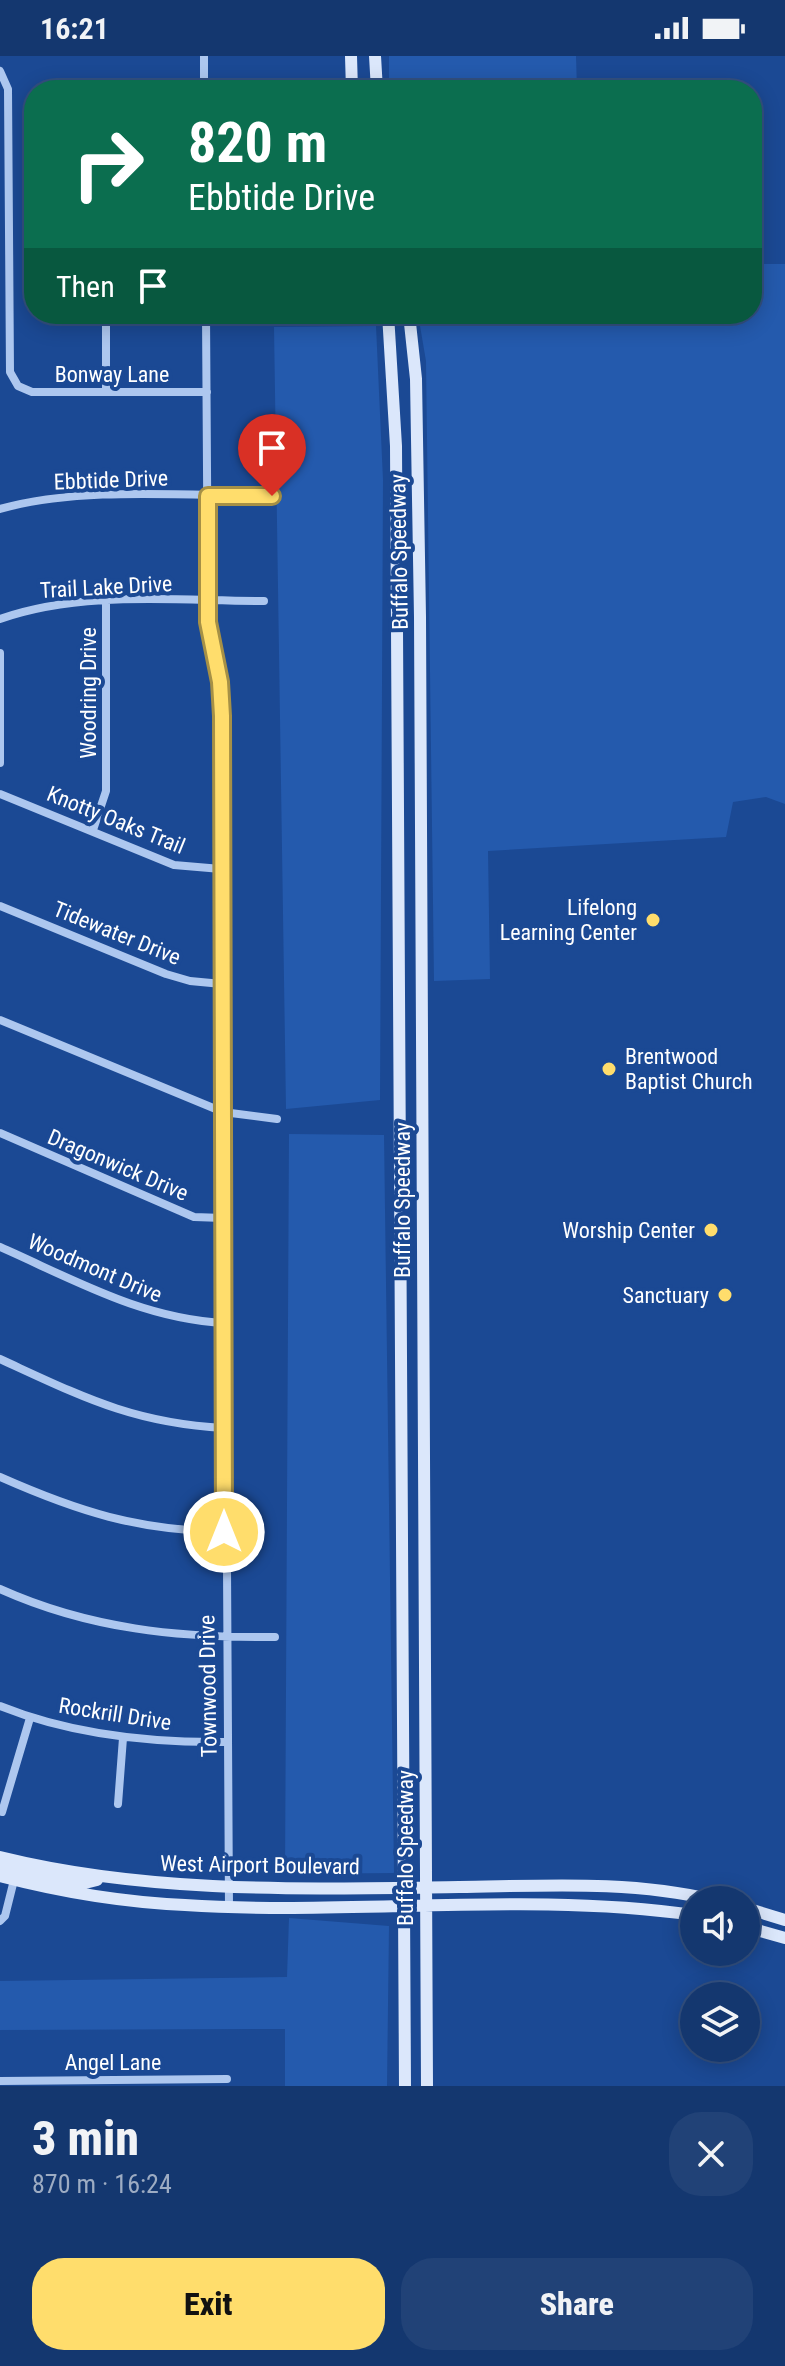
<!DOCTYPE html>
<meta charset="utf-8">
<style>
body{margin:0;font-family:"Roboto Condensed",sans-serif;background:#214277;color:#f1f3f6;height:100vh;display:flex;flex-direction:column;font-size:30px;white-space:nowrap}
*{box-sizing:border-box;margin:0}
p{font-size:26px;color:#9dacc3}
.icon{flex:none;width:44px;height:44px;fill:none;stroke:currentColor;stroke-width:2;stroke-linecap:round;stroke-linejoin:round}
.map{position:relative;height:2030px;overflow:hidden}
.side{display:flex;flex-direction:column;background:#14376f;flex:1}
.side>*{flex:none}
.banner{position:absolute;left:24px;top:24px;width:738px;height:244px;border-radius:32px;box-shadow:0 4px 20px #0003,0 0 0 2px #335182;background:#0b6e4f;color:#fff;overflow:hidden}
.buttons{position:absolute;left:680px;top:1830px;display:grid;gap:16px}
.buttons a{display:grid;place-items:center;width:80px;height:80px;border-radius:50%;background:#14376f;box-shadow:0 4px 20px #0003,0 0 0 2px #335182;font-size:40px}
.pin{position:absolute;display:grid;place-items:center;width:68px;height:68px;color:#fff;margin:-82px -34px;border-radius:50% 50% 50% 0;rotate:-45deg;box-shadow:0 0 8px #0007}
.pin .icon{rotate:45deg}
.me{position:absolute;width:88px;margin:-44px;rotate:0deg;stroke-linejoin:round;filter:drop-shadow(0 0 6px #0008)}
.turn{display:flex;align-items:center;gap:28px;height:168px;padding:0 32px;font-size:36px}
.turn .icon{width:104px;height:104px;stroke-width:2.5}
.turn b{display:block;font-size:56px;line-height:68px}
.then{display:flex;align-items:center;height:76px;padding:0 32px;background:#0003;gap:16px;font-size:30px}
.round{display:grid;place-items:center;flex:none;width:84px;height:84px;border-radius:32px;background:#214277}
.overview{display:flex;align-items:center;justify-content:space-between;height:136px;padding:0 32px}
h1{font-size:48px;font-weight:800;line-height:60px}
.primary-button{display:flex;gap:16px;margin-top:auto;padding:16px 32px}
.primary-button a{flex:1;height:92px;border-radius:32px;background:#ffdd6c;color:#111;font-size:32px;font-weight:800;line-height:92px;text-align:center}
.primary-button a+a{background:#214277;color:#f1f3f6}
.status{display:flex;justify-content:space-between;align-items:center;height:56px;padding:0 40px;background:#14376f;direction:ltr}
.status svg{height:22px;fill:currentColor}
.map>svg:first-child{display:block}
.green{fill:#245aad}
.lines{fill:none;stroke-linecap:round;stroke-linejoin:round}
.minor{stroke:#adc7ef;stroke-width:8}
.secondary{stroke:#dbe7fb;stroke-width:12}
.route-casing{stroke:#a69046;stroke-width:20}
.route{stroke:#ffdd6c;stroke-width:14}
.poi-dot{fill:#ffdd6c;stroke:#1b4994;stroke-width:3}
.labels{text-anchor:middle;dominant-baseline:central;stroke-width:8;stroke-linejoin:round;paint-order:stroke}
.street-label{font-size:22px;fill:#fff;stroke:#1b4994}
.poi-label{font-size:22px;fill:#fff;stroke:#1b4994;text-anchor:end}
</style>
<div class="status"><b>16:21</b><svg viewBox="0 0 49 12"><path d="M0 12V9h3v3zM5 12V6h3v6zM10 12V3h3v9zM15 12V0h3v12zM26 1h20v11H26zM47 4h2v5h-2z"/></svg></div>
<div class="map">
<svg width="785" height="2030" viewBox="0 0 785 2030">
<rect width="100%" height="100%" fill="#1b4994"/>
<path class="green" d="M 389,0 L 576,0 L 577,34 L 389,34 Z
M 752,208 L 785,208 L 785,748 L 766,741 L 733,746 L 726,781 L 488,795 L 490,923 L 434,925 L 426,305 L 418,258 L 752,258 Z
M 376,270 L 383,424 L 380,1044 L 286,1053 L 274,271 Z
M 289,1078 L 384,1079 L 394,1817 L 285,1818 Z
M 289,1862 L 389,1870 L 387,2030 L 285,2030 L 285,1973 L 0,1974 L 0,1925 L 287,1921 Z"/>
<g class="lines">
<path class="minor" d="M 204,0 L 204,34
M 0,15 L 8,33 L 10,316 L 18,330 L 32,336 L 207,336
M 206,258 L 208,566 L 220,626 L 222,660 L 229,1851
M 106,336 L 106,258
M 0,453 C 79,430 189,440 272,440
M 0,563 C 82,534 178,545 264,545
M 0,597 L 0,707
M 0,738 L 174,809 L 221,813
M 93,774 L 106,735 L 106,546
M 0,850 L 166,918 L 190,925 L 222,928
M 0,964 L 223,1056 L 277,1063
M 0,1077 L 194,1161 L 223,1162
M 0,1191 C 75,1224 142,1263 225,1267
M 0,1303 C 81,1340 132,1367 224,1372
M 0,1421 C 79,1456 137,1474 224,1476
M 0,1533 C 89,1573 179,1582 275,1581
M 0,1650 C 72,1679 150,1687 227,1686
M 118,1748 L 123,1682
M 2,1756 L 30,1662
M 0,1865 L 5,1860 L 14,1824
M 0,2025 L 227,2023"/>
<path class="secondary" d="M 351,0 L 352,34
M 375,0 L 377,34
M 388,258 L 396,390 L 405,2030
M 409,258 L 416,323 L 420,561 L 427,2030
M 0,1801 C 150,1838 305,1833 459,1831 C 542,1830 631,1824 713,1844
M 0,1812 L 81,1828 L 97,1824
M 0,1820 C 61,1836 122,1846 185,1849 C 355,1860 526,1835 694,1859
M 746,1852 L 785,1864
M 746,1871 L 785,1882"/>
</g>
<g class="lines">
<defs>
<path id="route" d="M 224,1476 L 222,660 L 220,626 L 208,566 L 208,440 L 272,440"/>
</defs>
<use href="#route" class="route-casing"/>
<use href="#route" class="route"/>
</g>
<g class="poi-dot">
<circle cx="653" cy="864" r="8"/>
<circle cx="609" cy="1013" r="8"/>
<circle cx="711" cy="1174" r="8"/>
<circle cx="725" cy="1239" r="8"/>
</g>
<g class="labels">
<g class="street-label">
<text x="112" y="318">Bonway Lane</text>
<text transform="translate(111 424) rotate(-2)">Ebbtide Drive</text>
<text transform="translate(399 496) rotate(-91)">Buffalo Speedway</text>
<text transform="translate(106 531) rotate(-3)">Trail Lake Drive</text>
<text transform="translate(88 637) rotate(-90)">Woodring Drive</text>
<text transform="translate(116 764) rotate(22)">Knotty Oaks Trail</text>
<text transform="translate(117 877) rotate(22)">Tidewater Drive</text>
<text transform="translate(118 1109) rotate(23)">Dragonwick Drive</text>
<text transform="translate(402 1144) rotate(-90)">Buffalo Speedway</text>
<text transform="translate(95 1212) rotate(23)">Woodmont Drive</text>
<text transform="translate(208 1630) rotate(-91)">Townwood Drive</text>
<text transform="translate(115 1658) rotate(9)">Rockrill Drive</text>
<text transform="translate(405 1792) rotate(-90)">Buffalo Speedway</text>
<text transform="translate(260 1809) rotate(1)">West Airport Boulevard</text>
<text x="113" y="2006">Angel Lane</text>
</g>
<g class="poi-label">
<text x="637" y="851">Lifelong<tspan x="637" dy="25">Learning Center</tspan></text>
<text x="625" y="1000" text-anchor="start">Brentwood<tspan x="625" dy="25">Baptist Church</tspan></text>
<text x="695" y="1174">Worship Center</text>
<text x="709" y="1239">Sanctuary</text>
</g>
</g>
</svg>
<div class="buttons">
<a><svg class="icon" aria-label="sound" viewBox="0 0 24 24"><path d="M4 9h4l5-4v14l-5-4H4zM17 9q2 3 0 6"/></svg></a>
<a><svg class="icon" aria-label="layers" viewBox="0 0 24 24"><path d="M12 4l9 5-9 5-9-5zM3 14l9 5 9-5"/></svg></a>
</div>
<div class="pin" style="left:272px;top:440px;background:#d93025"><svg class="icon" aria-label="arrive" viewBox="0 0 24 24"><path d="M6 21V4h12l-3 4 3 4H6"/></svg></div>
<svg class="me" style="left:224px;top:1476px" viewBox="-20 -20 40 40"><circle r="17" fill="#ffdd6c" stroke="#fff" stroke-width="3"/><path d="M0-11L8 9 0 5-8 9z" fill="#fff"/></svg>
<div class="banner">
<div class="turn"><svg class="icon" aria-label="right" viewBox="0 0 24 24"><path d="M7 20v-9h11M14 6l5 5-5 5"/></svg><div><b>820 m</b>Ebbtide Drive</div></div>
<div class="then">Then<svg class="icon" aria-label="arrive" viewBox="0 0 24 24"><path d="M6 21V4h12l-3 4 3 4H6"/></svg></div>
</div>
</div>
<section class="side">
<div class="overview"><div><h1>3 min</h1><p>870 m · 16:24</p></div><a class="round"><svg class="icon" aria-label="close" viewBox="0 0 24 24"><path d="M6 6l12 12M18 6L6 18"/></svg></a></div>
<div class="primary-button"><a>Exit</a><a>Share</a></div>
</section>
